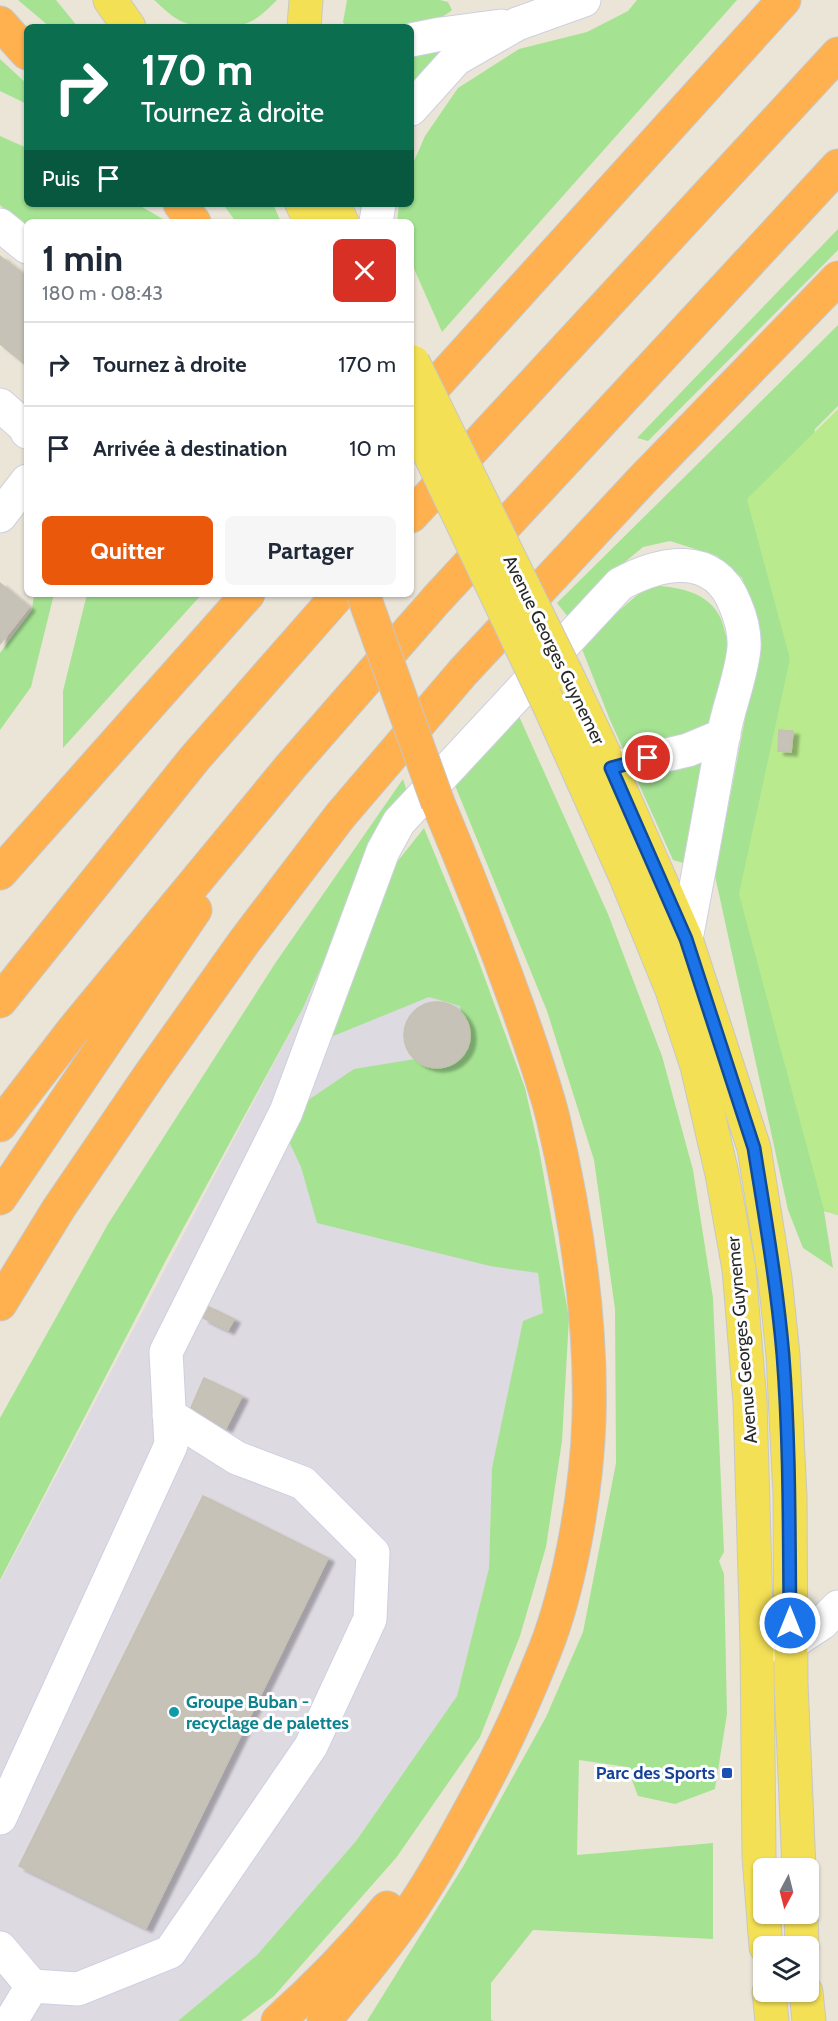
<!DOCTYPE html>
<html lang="fr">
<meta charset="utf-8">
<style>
body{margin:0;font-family:Cabin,sans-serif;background:#f6f6f7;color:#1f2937;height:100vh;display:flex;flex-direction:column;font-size:22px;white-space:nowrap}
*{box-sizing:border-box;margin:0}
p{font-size:20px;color:#747a83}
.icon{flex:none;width:33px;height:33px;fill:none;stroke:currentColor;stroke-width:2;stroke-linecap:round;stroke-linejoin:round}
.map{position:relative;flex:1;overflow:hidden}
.details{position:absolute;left:24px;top:219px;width:390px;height:378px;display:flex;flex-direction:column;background:#fff;border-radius:9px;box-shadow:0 2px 4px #0004}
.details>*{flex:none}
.top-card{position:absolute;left:24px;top:24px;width:390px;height:183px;border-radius:9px;box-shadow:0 2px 4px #0004;background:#0b6e4f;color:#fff;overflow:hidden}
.needle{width:39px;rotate:187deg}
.fabs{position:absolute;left:753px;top:1858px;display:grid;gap:12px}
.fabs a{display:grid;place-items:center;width:66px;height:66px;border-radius:9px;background:#fff;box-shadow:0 2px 4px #0004;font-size:30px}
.pin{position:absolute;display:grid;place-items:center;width:51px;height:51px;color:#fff;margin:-26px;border:3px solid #fff;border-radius:50%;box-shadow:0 2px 6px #0007}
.me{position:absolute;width:66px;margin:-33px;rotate:0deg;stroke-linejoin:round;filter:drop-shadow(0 0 4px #0008)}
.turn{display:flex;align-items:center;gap:21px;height:126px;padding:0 18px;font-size:27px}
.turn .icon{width:78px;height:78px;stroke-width:2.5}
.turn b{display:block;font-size:42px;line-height:51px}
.then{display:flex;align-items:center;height:57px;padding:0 18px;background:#0003;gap:12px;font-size:22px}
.round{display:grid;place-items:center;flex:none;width:63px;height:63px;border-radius:9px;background:#f6f6f7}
.summary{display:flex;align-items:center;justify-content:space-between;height:102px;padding:0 18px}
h1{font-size:36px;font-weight:700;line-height:45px}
.button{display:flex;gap:12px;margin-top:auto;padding:12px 18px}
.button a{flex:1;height:69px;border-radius:9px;background:#ea580c;color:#fff;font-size:24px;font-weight:700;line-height:69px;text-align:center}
.button a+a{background:#f6f6f7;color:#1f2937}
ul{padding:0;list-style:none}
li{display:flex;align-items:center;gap:18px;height:84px;padding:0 18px;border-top:2px solid #e0e1e3}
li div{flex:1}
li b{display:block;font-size:22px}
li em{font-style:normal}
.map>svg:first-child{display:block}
.industrial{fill:#dddae2}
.green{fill:#a5e393}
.pitch{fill:#b9eb8e}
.building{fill:#c6c2b8;stroke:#c6c1b2;stroke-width:1.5;filter:url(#shadow)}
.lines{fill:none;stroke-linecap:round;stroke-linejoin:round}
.minor-casing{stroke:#cecfe1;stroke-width:35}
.major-casing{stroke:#c7c7c7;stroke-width:35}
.highway-casing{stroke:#c7c7c7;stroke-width:35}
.minor{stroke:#fff;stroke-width:33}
.major{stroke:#f3e055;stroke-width:33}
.highway{stroke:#ffb04f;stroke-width:33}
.major-bridge-casing{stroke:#c7c7c7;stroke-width:35;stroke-linecap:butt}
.highway-bridge-casing{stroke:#c7c7c7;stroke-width:35;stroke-linecap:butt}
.major-bridge{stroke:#f3e055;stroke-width:33}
.highway-bridge{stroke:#ffb04f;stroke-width:33}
.route-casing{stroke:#114b97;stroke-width:15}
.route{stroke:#1a73e8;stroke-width:10}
.culture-dot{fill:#0f9aa8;stroke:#fff;stroke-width:2}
.transit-dot{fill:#1a4fb4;stroke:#fff;stroke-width:2}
.labels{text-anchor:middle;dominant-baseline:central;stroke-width:6;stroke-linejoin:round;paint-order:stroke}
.street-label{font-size:18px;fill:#282828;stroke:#fff}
.culture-label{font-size:18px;font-weight:bold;fill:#0d838f;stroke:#fff;text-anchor:start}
.transit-label{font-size:18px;font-weight:bold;fill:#164399;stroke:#fff;text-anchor:end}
</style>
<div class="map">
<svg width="838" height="2021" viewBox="0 0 838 2021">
<defs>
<filter id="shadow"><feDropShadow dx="6" dy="4" stdDeviation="1.5" flood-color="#0004"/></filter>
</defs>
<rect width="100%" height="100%" fill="#ebe5d8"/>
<path class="industrial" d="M 350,902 L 456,950 L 523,1152 L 543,1313 L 492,1468 L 489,1568 L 457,1696 L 356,1841 L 257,1955 L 178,2021 L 0,2021 L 0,1582 L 303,1008 Z"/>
<path class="green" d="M 18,0 L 56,0 L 78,27 L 50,27 Z
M 154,0 L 277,0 C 270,7 261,16 252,21 C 235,30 201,30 183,22 C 173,18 163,8 154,0 Z
M 347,0 L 440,0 L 448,2 L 452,10 C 429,31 376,27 346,27 L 343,22 Z
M 637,0 L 737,0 L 442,332 L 411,262 L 411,222 L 397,222 L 399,204 L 411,204 L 411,168 L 425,136 L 458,88 L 519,49 L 587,32 L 628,11 Z
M 445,47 L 411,88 L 411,49 Z
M 0,59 L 27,84 L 27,104 L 0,91 Z
M 0,136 L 27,148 L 27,204 L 137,204 L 168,222 L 27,222 L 27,230 L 0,205 Z
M 223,204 L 273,204 L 281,222 L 236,222 Z
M 838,229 L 838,250 L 648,441 L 637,438 Z
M 838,325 L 838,406 L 815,429 L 805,505 L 838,1215 L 824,1211 L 833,1268 L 803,1248 L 788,1210 L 715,876 L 755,666 L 754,612 L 742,578 L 717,556 L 670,541 L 643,547 L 607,577 L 568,617 L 557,603 Z
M 649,585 C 676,587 708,590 721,619 C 724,627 726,637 729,646 L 687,864 L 673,860 L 610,720 L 580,644 Z
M 34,594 L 54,594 L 31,687 L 0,730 L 0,653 L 32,610 Z
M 87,594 L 202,594 L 63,748 L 63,691 Z
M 518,714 L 608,914 L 662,1056 L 693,1170 L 713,1298 L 724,1552 L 719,1561 L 724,1574 L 727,1714 L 715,1789 L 675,1804 L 638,1796 L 627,1767 L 579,1760 L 577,1855 L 713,1843 L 713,1939 L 533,1930 L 491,1983 L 491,2020 L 494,2021 L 367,2021 L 464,1865 L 546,1717 L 583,1632 L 616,1463 L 615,1309 L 594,1160 L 547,1011 L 454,783 Z
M 403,779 L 408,795 L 377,842 L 303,1008 L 166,1260 L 0,1580 L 0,1418 L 108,1224 L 276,962 Z
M 424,828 L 476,954 L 525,1088 L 539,1149 L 569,1318 L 562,1441 L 546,1547 L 520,1636 L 480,1737 L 396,1858 L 274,1996 L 241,2021 L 178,2021 L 257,1955 L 356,1841 L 457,1696 L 489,1568 L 492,1468 L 523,1321 L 543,1313 L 538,1273 L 490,1266 L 317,1223 L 301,1167 L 285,1133 L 298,1107 L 354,1069 L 452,1053 L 465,1036 L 460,1006 L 429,997 L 326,1039 L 393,867 Z"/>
<path class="pitch" d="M 838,409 L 838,1215 L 824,1210 L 739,894 L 790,659 L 747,499 Z"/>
<path class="building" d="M 0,256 L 27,277 L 27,366 L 0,344 Z
M 0,583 L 29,607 L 0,644 Z
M 779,730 L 793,731 L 791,752 L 778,751 Z
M404 1035a33 33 0 1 1 66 0a33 33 0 1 1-66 0Z
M 209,1307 L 234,1319 L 228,1330 L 203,1318 Z
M 204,1378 L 242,1396 L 226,1428 L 190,1410 Z
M 203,1496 L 328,1558 L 146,1928 L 19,1866 Z"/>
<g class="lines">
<defs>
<path id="minor" d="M 411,40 L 441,34 L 501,26
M 411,109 L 456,59 L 517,24 L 584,0
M 376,222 L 379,204
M 0,225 L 27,247
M 0,405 L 25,427 L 27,432
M 0,516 L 27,481
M 611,768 L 688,750 L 724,735
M 766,1645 L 790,1644 L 822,1623 L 838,1607
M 0,1818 L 171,1445 L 166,1352 L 286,1112 L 383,851 L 399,822 L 620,584 C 660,562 714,550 735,604 C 741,618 745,633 744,648 C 741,679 728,707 723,737 C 711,805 699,872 686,939
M 0,1948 L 32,1986 L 78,1989 L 170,1952 L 311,1746 L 370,1619 L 373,1553 L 303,1483 L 237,1458 L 169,1415
M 11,2021 L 32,1986"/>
<path id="major" d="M 110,0 L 129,27
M 304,27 L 306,0
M 302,204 L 311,222
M 333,204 L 342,222
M 566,673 L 611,768 L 686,939 L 754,1148 L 775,1278 L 783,1355 L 790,1496 L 791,1683 L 799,1869
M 550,707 L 625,875 L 672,990 L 697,1066 L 722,1174 L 739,1269 L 750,1402 L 757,1645 L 759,1857 L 766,1947
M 801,1914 L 802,1947
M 769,1992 L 772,2021
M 806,1992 L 809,2021"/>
<path id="highway" d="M 0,23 L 27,53
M 180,204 L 194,222
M 411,412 L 784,0
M 411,516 L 838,54
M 0,873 L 248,594
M 0,1001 L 195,758 L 339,594
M 0,1125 L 74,1029 L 291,766 L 436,600 L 838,166
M 0,1198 L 195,910
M 0,1304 L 59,1208 L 149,1076 L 244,942 L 340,816 L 463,672 L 643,479 L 838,278
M 278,2021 C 317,1986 353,1949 387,1908
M 324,2021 C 351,1989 378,1957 402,1923 C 430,1884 453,1841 476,1799 C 502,1751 525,1701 545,1650 C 571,1584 587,1488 589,1418 C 592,1317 576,1216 553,1118 C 544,1082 531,1046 519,1011 C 494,941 467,872 438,803"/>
</defs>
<use href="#minor" class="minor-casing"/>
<use href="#major" class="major-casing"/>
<use href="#highway" class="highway-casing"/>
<use href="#minor" class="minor"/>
<use href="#major" class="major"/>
<use href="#highway" class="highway"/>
<defs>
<path id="major-bridge" d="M 413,362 L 566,673
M 411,415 L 550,707"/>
<path id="highway-bridge" d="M 363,594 L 438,803"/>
</defs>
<use href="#major-bridge" class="major-bridge-casing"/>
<use href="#highway-bridge" class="highway-bridge-casing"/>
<use href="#major-bridge" class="major-bridge"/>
<use href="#highway-bridge" class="highway-bridge"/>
</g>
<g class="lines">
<defs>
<path id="route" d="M 648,758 L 611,768 L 686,939 L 754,1148 C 765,1217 777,1285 783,1355 C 790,1445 789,1534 790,1623"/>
</defs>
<use href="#route" class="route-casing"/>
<use href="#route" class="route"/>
</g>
<circle class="culture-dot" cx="174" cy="1712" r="6"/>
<rect class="transit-dot" x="721" y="1767" width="12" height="12" rx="3"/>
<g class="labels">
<g class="street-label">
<text transform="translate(554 650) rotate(64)">Avenue Georges Guynemer</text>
<text transform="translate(742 1340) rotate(-95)">Avenue Georges Guynemer</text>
</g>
<g class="culture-label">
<text x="186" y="1702">Groupe Buban -<tspan x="186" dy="21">recyclage de palettes</tspan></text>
</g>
<g class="transit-label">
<text x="715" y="1773">Parc des Sports</text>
</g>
</g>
</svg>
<div class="fabs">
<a><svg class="needle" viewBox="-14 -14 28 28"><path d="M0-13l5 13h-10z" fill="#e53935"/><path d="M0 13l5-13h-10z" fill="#747a83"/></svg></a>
<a><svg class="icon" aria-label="layers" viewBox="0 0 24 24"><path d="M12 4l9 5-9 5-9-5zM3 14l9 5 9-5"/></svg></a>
</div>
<div class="pin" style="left:648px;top:758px;background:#d93025"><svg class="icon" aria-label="arrive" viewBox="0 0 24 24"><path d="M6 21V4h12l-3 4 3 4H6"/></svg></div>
<svg class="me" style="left:790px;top:1623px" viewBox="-20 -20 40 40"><circle r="17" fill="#1a73e8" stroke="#fff" stroke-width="3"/><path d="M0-11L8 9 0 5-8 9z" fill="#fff"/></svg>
<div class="top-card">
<div class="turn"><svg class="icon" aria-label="right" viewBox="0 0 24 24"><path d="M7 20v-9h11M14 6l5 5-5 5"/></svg><div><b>170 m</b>Tournez à droite</div></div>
<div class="then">Puis<svg class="icon" aria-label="arrive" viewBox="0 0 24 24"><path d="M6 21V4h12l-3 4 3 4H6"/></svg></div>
</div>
<section class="details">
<div class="summary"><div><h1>1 min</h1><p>180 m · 08:43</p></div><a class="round" style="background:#d93025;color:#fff"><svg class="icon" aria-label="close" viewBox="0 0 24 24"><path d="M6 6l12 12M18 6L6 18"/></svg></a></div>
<ul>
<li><svg class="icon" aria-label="right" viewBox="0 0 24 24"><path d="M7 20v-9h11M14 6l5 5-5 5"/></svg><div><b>Tournez à droite</b></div><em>170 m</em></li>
<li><svg class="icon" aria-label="arrive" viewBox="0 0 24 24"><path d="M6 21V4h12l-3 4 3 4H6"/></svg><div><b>Arrivée à destination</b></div><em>10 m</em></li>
</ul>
<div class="button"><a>Quitter</a><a>Partager</a></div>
</section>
</div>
